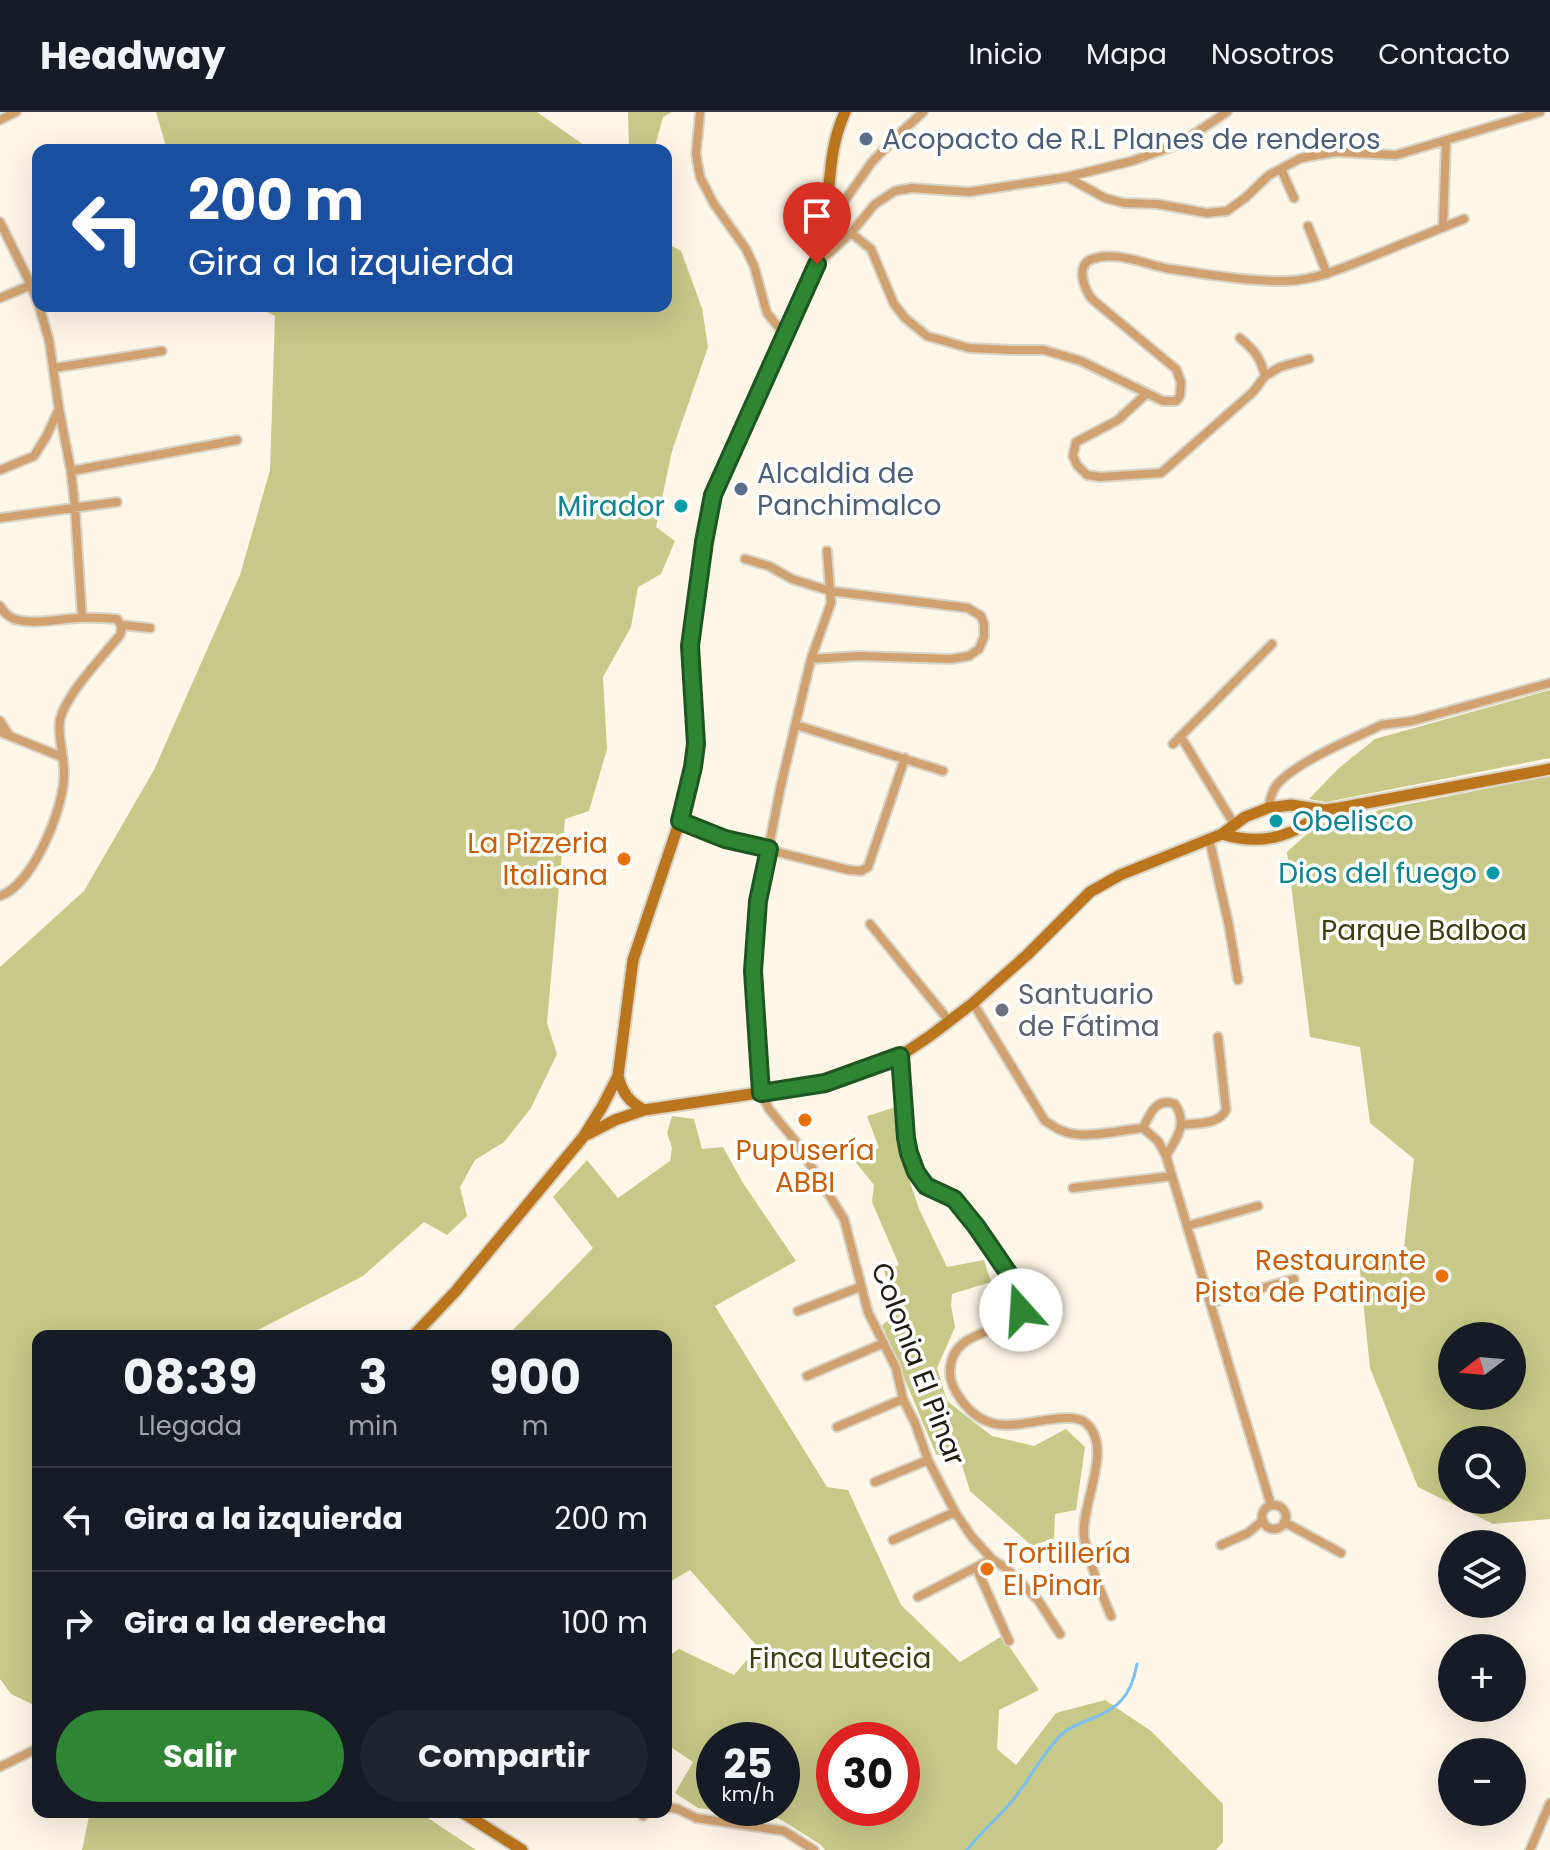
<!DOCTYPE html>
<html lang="es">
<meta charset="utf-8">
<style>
body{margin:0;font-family:Poppins,sans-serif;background:#20242c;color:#f1f3f6;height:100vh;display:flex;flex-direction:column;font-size:30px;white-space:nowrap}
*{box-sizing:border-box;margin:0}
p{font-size:26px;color:#9ea1a6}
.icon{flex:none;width:44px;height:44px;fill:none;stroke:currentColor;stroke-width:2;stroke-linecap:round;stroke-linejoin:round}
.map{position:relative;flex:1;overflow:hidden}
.sheet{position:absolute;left:32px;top:1218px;width:640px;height:488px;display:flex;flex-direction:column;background:#171b24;border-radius:16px;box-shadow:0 8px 32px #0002}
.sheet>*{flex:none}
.guide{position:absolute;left:32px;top:32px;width:640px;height:168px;border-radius:16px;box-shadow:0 8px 32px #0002;background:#1a4fa0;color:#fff;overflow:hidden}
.needle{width:52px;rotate:254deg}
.buttons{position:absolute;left:1438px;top:1210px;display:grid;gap:16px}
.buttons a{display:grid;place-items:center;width:88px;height:88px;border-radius:50%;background:#171b24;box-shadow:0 8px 32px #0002;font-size:40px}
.speed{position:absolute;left:696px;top:1610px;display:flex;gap:16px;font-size:40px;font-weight:700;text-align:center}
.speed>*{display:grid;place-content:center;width:104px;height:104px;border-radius:50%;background:#171b24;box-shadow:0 8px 32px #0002;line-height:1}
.speed small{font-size:20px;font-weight:400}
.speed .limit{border:12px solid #d22;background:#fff;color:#111}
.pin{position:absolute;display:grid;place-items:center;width:68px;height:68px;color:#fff;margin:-82px -34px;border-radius:50% 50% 50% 0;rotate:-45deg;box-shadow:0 0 8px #0007}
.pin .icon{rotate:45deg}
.me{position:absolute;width:88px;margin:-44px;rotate:341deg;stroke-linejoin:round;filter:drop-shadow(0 0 6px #0008)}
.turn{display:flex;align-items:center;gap:28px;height:168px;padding:0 24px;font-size:36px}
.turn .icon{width:104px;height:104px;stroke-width:2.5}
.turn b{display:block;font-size:56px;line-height:68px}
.eta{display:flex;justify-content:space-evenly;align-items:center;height:136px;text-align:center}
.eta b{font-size:48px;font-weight:700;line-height:56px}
.cta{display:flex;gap:16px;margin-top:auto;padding:16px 24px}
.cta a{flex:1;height:92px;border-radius:48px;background:#2e8533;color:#fff;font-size:32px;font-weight:700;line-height:92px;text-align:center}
.cta a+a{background:#20242c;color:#f1f3f6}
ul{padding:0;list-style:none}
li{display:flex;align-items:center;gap:24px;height:104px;padding:0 24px;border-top:2px solid #363941}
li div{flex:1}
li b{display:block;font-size:30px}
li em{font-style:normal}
header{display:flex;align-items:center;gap:48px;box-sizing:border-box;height:112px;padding:0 40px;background:#171b24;border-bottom:2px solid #363941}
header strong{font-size:38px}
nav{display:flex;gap:44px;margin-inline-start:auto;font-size:28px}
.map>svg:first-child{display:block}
.green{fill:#c6c987;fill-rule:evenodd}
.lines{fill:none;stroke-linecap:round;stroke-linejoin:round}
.stream{stroke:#7bbff4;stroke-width:3}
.street-casing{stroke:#dad4c6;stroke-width:12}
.secondary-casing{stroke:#dad4c6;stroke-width:15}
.street{stroke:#d1a271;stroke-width:8}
.secondary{stroke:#bb761d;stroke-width:11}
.route-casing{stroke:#1e5621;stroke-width:20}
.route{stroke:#2e8533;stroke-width:14}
.service-dot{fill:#5c6f8a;stroke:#fff;stroke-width:3}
.culture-dot{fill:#0f9aa8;stroke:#fff;stroke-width:3}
.food-dot{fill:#e8710a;stroke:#fff;stroke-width:3}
.worship-dot{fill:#6b7280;stroke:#fff;stroke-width:3}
.labels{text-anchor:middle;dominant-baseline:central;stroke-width:7;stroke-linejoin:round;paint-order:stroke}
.service-label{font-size:28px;fill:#4e5e75;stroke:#fff;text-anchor:start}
.culture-label{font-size:28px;fill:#0d838f;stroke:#fff;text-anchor:end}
.food-label{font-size:28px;fill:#c56008;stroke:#fff;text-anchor:end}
.park-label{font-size:28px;fill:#3c3d10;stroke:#fff}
.worship-label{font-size:28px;fill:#5b616d;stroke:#fff;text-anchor:start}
.street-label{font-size:28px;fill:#201c12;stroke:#fff}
</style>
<header>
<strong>Headway</strong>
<nav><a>Inicio</a><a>Mapa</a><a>Nosotros</a><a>Contacto</a></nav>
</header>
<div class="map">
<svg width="1550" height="1738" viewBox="0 0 1550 1738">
<rect width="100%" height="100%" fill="#fef7e8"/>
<path class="green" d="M 156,0 L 537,0 L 591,38 L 167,38 Z
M 628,0 L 672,0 L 663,5 L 654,38 L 629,38 Z
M 666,131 L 681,139 L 702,196 L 708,235 L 672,339 L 656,415 L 675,429 L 661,462 L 638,475 L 631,515 L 603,565 L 607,637 L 589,699 L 565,707 L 547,911 L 557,942 L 531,996 L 504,1030 L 475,1048 L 460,1075 L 467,1104 L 447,1123 L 424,1110 L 363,1164 L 246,1224 L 38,1224 L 38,1595 L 11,1582 L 0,1567 L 0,855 L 84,779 L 154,658 L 240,463 L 270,358 L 275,204 L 255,194 L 666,194 Z
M 1550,578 L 1550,646 L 1326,690 L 1309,687 L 1339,656 L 1375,627 Z
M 1550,664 L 1550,1407 L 1493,1412 L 1418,1375 L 1370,1256 L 1359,1150 L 1403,1144 L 1414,1047 L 1370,1011 L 1360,935 L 1310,925 L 1287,740 L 1319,711 L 1358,709 L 1379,698 ZM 1452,1224 L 1512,1224 L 1512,1284 L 1452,1284 ZM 1512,1328 L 1512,1388 L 1452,1388 L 1452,1328 Z
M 896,995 L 896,1028 L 919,1097 L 947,1155 L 984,1148 L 991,1170 L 952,1182 L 951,1193 L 955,1215 L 937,1256 L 947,1289 L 992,1324 L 1034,1334 L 1066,1317 L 1085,1335 L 1076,1398 L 1055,1402 L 1054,1426 L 1032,1434 L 970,1379 L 962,1353 L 936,1342 L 882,1213 L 897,1201 L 884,1159 L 899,1153 L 872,1090 L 874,1073 L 854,1048 L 879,1036 L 867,1004 Z
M 672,1004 L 694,1007 L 702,1037 L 723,1035 L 743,1071 L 796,1149 L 715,1194 L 827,1375 L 848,1378 L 901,1493 L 960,1550 L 1002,1524 L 1039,1578 L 999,1598 L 997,1637 L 1016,1653 L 1056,1601 L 1105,1588 L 1151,1619 L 1223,1692 L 1223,1730 L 1216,1738 L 825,1738 L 821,1733 L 780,1707 L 698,1696 L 675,1681 L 693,1650 L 666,1632 L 666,1546 L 679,1537 L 734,1563 L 758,1535 L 690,1458 L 666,1472 L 666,1224 L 507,1224 L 593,1136 L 553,1085 L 587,1048 L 618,1086 L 670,1049 L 672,1036 L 667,1021 ZM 714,1628 L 782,1628 L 782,1696 L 714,1696 ZM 834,1628 L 902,1628 L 902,1696 L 834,1696 Z
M 90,1700 L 419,1700 L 476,1738 L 82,1738 Z"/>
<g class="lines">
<path class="stream" d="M 967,1738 C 981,1720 999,1705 1013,1688 C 1030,1667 1042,1642 1061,1623 C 1067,1616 1079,1612 1088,1608 C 1118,1597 1131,1585 1137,1552"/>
<defs>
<path id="street" d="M 700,0 L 696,42 L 700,65 L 714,92 L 746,137 L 754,154 L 767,201 L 785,223
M 0,8 L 16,0
M 1281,57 L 1294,86
M 1067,65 L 1105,86 L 1124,91 L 1157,92 L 1207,101 L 1216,100 L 1227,99 L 1245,86 L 1269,63 L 1301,46 L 1335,40 L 1396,43 L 1540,0
M 0,110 L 31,173 L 38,192
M 1308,114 L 1327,162
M 826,115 L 872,50 L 897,24 L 923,0
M 1443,115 L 1446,29
M 851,121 L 871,137 L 894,192 L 905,206 L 927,224 L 969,236 L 1012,238 L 1044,238 L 1081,249 L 1163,289 L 1176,289 L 1180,284 L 1181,270 L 1176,257 L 1093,188 C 1084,178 1075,153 1092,147 C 1116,138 1146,153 1170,157 C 1206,162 1250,170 1286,169 C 1317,168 1345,155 1373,144 C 1404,131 1434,119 1464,107
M 818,151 L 851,121 L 875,92 L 895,79 L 912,76 L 969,80 L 1067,65 L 1132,49 L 1179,32 L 1227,0
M 0,186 L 31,173
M 39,194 L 49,228 L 59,297 L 71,359 L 75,396 L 82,506
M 54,256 L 162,239
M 1265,264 L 1280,255 L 1309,247
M 1146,282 L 1118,308 L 1076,330 L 1073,344 L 1077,353 L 1087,363 L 1100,365 L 1161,361 L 1253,280 L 1265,264 C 1261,246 1254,238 1240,226
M 0,358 L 34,344 L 46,325 L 59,297
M 71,359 L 237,328
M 0,406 L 117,390
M 827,439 L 831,491 L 811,547 L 781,673 L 758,789 L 753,859 L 761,981 L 769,997 L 796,1030 L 844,1107 L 868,1200 L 896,1256 L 903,1287 L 915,1311 L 928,1348 L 955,1400 L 972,1425 L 992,1447 L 1006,1456 L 1038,1488 L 1060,1522
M 745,447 L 769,454 L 792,467 L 830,479 L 968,496 L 981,504 L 984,512 L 984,525 L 979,537 L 969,544 L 951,547 L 859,544 L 811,547
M 0,494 C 4,500 7,504 14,507 C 33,513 58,507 78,506 C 91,505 104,506 117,507 L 122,515 L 120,523 C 103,544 66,582 60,608 C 57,624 65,647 64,663 C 64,696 33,773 0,784
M 122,513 L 150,516
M 0,609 L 9,623
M 796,613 L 943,659
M 0,620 L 62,645
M 1181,625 L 1234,712
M 1173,632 L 1272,532
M 1268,696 C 1270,690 1271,683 1274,677 C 1286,655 1349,628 1373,617 L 1381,613 L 1412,609 L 1550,571
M 680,709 L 725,727 L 849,758 L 861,759 L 868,755 L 905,646
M 1209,726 L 1229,814 L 1238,868
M 870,812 L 950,910
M 973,891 L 1045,1009 C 1051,1012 1056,1017 1063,1019 C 1084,1028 1120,1018 1143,1016 L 1158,1029 L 1166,1044 L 1271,1393
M 900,944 L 906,1026 L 909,1041 L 916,1060 L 926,1074 L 954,1087 L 976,1114 L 1024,1184 C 1023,1188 1023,1192 1021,1196 C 1008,1226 950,1213 950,1261 C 950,1272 956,1281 962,1289 C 993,1330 1027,1306 1068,1306 C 1074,1306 1081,1307 1086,1311 C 1114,1335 1081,1392 1084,1423 C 1084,1429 1087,1435 1088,1441 C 1094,1463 1102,1483 1111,1504
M 1182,1013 C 1196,1011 1219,1013 1226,998 L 1218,925
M 1143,1016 C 1150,1001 1157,985 1175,992 C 1188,1012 1177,1026 1166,1044
M 1073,1076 L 1172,1064
M 1187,1114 L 1258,1094
M 1210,1191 L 1294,1167
M 798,1199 L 860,1175
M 807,1264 L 884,1231
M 837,1315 L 903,1287
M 875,1370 L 928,1348
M1262 1405a12 12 0 1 1 24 0a12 12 0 1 1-24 0Z
M 1284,1410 L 1341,1441
M 893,1428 L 955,1400
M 1221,1433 L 1248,1421 L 1263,1408
M 976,1455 L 1009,1529
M 918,1485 L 992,1447
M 0,1655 L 38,1636
M 666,1695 L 678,1697 L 696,1706 L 784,1719 L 814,1738
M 643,1704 L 647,1700
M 1530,1738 L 1550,1691"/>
<path id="secondary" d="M 1222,722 C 1260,734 1295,725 1324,698
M 618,964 C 622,980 629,990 644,998
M 588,1022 L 615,1008 L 644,998 L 825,971 L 900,944 L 930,924 L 973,891 L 1027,843 L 1090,780 L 1120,763 L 1222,722 L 1245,705 L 1268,696 L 1291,693 L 1324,698 L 1339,696 L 1550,657
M 413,1224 L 455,1180 L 584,1024 L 602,995 L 618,964 L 633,848 L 679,711 L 693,655 L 696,623 L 690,534 L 710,395 L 716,374 L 817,152 C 821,132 825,114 827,94 C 831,59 830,34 845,0
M 462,1700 L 522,1738"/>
</defs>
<use href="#street" class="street-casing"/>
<use href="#secondary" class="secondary-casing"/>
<use href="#street" class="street"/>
<use href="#secondary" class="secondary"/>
</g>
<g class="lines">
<defs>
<path id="route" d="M 817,152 L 713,383 L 704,430 L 690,534 L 696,632 L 693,655 L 680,709 L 725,727 L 769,737 L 758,789 L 753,859 L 761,981 L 825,971 L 900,944 L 906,1026 L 909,1041 L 916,1060 L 926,1074 L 954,1087 L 976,1114 L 1024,1184 L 1021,1198"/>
</defs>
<use href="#route" class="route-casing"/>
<use href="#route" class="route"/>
</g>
<g class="service-dot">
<circle cx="866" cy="27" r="8"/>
<circle cx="741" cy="377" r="8"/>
</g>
<g class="culture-dot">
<circle cx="681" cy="394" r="8"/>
<circle cx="1276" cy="709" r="8"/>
<circle cx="1493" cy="761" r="8"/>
</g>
<g class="food-dot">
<circle cx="624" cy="747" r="8"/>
<circle cx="805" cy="1008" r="8"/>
<circle cx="1442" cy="1164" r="8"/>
<circle cx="987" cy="1457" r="8"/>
</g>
<circle class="worship-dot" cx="1002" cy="898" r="8"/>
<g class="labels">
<g class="service-label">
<text x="882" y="27">Acopacto de R.L Planes de renderos</text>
<text x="757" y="361">Alcaldia de<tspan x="757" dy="32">Panchimalco</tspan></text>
</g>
<g class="culture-label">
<text x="665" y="394">Mirador</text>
<text x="1292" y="709" text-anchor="start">Obelisco</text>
<text x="1477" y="761">Dios del fuego</text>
</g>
<g class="food-label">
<text x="608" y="731">La Pizzeria<tspan x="608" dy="32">Italiana</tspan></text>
<text x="805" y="1038" text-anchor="middle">Pupusería<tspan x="805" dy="32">ABBI</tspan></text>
<text x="1426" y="1148">Restaurante<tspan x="1426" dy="32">Pista de Patinaje</tspan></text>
<text x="1003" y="1441" text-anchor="start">Tortillería<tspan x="1003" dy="32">El Pinar</tspan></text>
</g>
<g class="park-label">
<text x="1424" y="818">Parque Balboa</text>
<text x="840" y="1546">Finca Lutecia</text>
</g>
<g class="worship-label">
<text x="1018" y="882">Santuario<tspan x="1018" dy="32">de Fátima</tspan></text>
</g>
<g class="street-label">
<text transform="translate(918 1252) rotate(69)">Colonia El Pinar</text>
</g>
</g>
</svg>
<div class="buttons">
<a><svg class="needle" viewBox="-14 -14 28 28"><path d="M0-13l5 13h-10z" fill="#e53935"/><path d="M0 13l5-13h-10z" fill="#9ea1a6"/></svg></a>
<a><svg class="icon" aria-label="search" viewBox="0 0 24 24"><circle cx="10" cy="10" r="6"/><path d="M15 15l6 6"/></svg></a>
<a><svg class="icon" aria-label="layers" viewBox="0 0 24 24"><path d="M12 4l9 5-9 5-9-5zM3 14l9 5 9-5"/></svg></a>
<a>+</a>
<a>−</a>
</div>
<div class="speed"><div>25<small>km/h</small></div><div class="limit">30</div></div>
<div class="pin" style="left:817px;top:152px;background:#d93025"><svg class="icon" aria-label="arrive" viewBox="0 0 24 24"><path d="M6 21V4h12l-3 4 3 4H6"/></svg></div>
<svg class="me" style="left:1021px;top:1198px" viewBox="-20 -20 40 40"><circle r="19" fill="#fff"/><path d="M0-13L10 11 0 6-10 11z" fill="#2e8533"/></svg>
<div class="guide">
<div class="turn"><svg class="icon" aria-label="left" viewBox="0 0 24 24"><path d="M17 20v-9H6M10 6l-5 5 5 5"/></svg><div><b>200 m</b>Gira a la izquierda</div></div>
</div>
<section class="sheet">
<div class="eta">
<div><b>08:39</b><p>Llegada</p></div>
<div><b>3</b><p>min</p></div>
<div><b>900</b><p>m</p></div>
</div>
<ul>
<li><svg class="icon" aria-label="left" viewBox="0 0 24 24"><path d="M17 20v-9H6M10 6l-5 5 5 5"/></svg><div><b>Gira a la izquierda</b></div><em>200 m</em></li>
<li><svg class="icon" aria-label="right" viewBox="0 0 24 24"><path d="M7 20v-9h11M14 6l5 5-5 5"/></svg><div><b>Gira a la derecha</b></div><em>100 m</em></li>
</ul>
<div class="cta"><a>Salir</a><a>Compartir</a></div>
</section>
</div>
